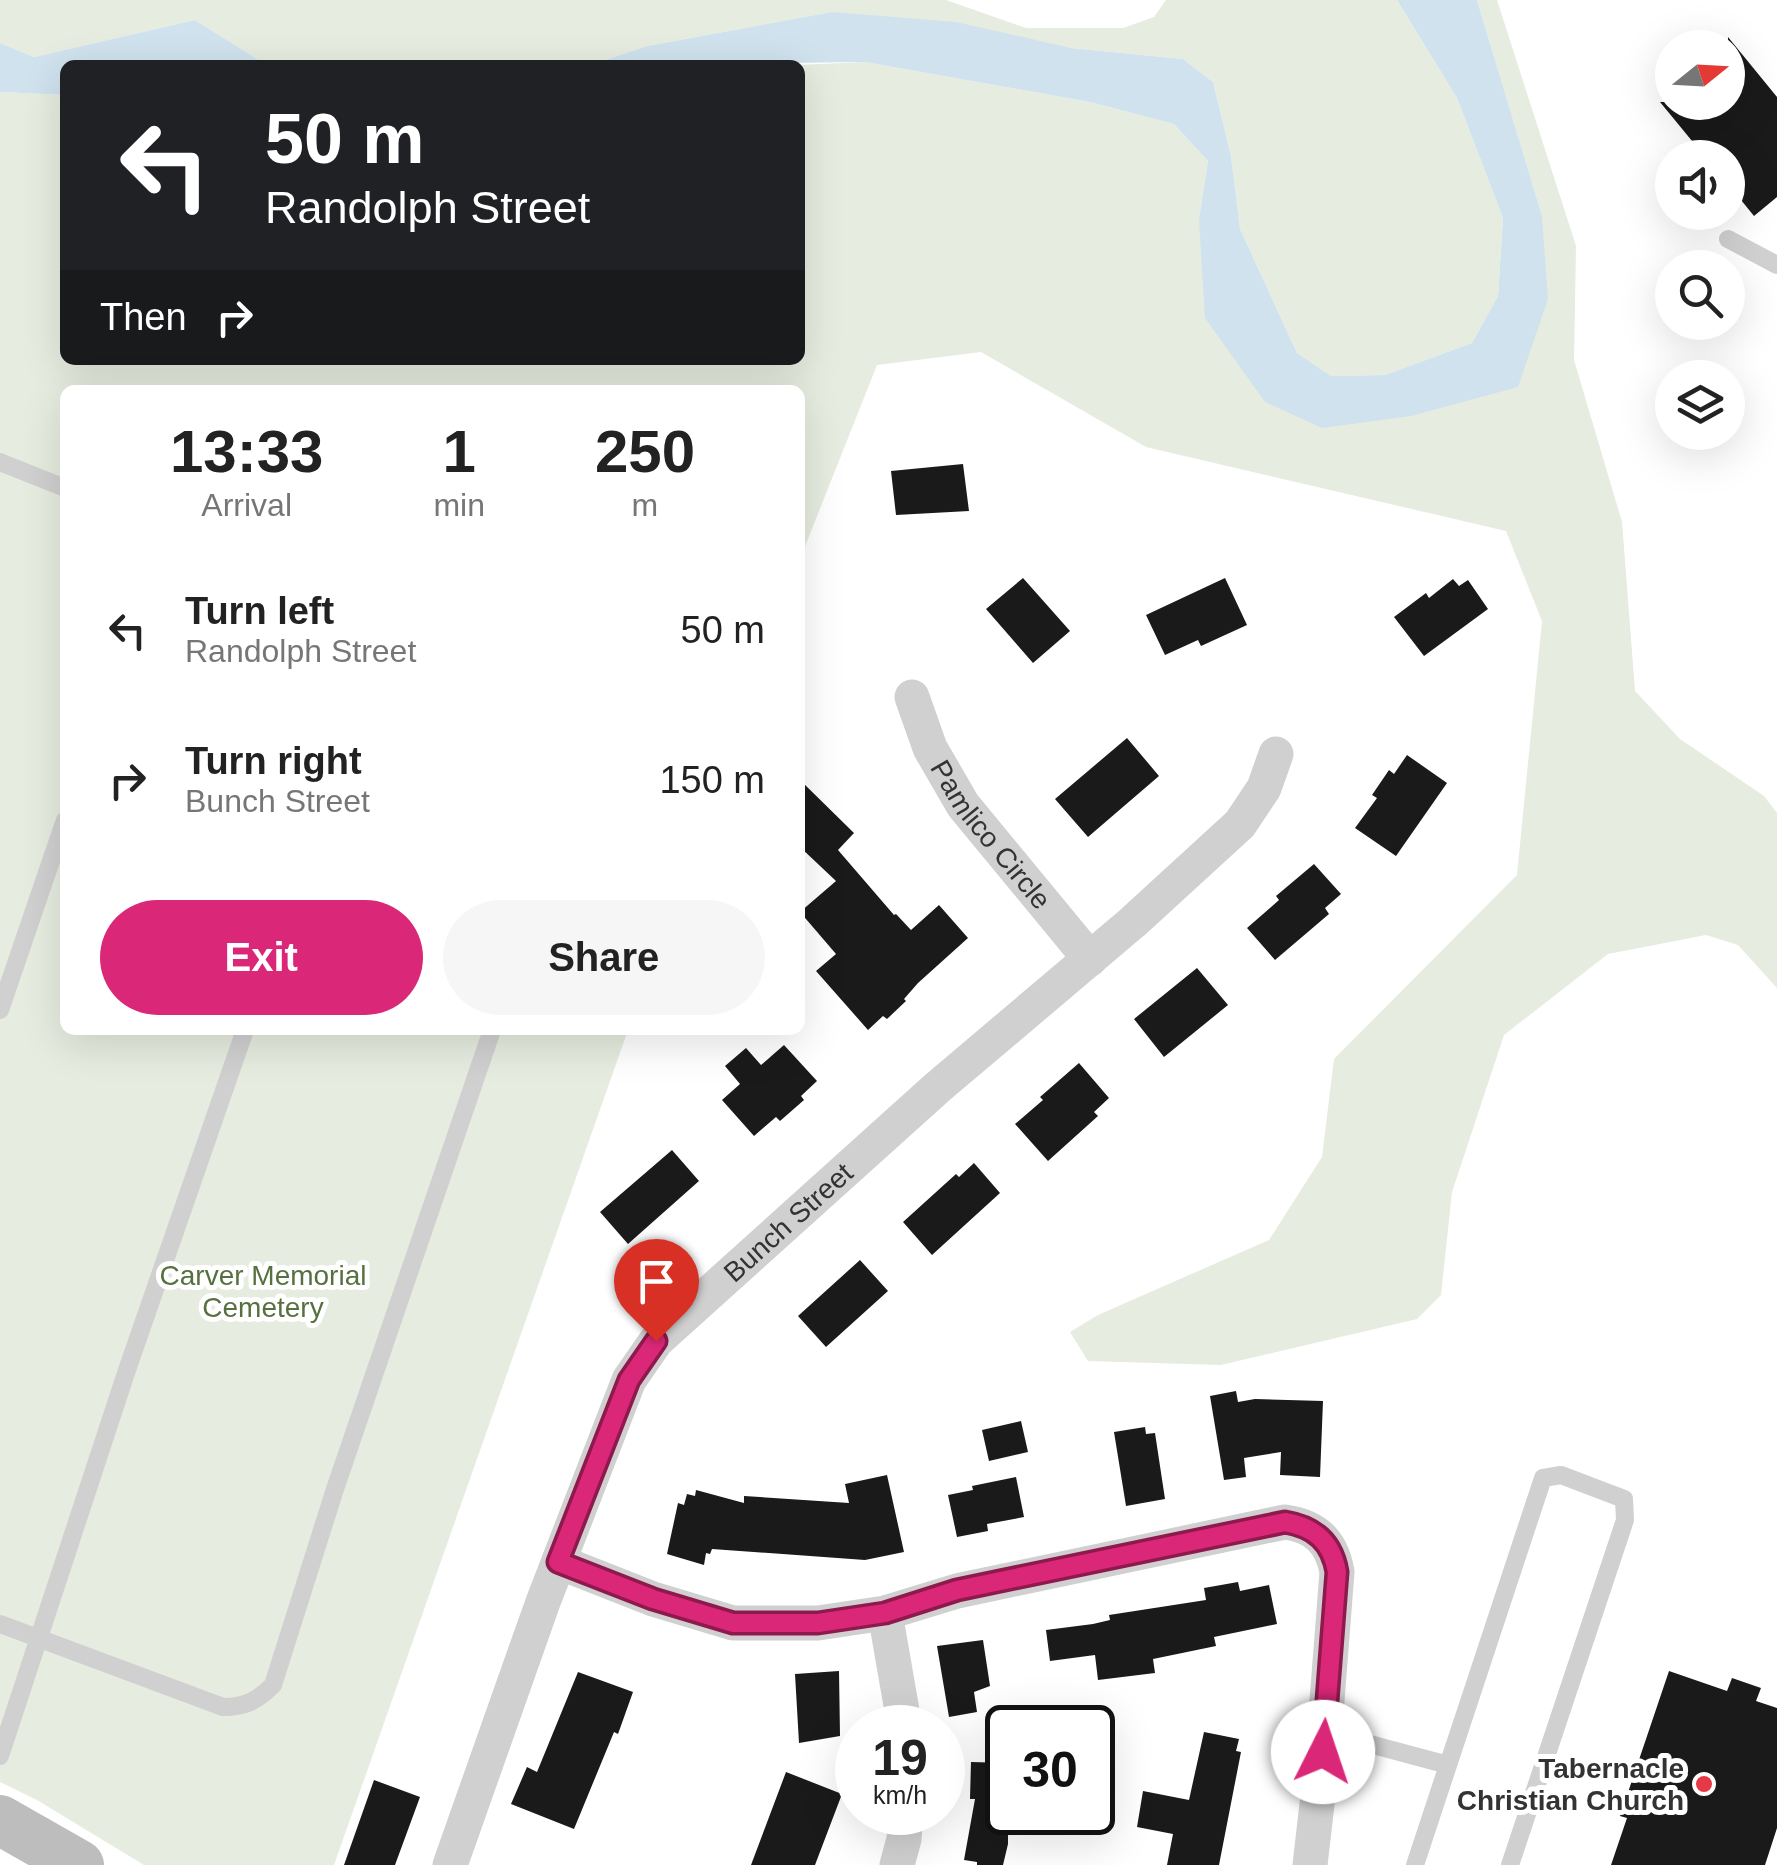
<!DOCTYPE html>
<style>
body{margin:0;font-family:Arial,sans-serif;background:#f6f6f6;color:#222;height:100vh;display:flex;flex-direction:column;font-size:38px;white-space:nowrap}
*{box-sizing:border-box;margin:0}
p{font-size:32px;color:#767676}
.icon{flex:none;width:55px;height:55px;fill:none;stroke:currentColor;stroke-width:2;stroke-linecap:round;stroke-linejoin:round}
.map{position:relative;flex:1;overflow:hidden}
.drawer{position:absolute;left:60px;top:385px;width:745px;height:650px;display:flex;flex-direction:column;background:#fff;border-radius:15px;box-shadow:0 10px 40px #0002}
.drawer>*{flex:none}
.guide{position:absolute;left:60px;top:60px;width:745px;height:305px;border-radius:15px;box-shadow:0 10px 40px #0002;background:#202124;color:#fff;overflow:hidden}
.needle{width:65px;rotate:72deg}
.fabs{position:absolute;left:1655px;top:30px;display:grid;gap:20px}
.fabs a{display:grid;place-items:center;width:90px;height:90px;border-radius:50%;background:#fff;box-shadow:0 10px 40px #0002;font-size:50px}
.speed{position:absolute;left:835px;top:1705px;display:flex;gap:20px;font-size:50px;font-weight:700;text-align:center}
.speed>*{display:grid;place-content:center;width:130px;height:130px;border-radius:50%;background:#fff;box-shadow:0 10px 40px #0002;line-height:1}
.speed small{font-size:25px;font-weight:400}
.speed .limit{border:5px solid #111;border-radius:15px;background:#fff;color:#111}
.pin{position:absolute;display:grid;place-items:center;width:85px;height:85px;color:#fff;margin:-102px -42px;border-radius:50% 50% 50% 0;rotate:-45deg;box-shadow:0 0 10px #0007}
.pin .icon{rotate:45deg}
.me{position:absolute;width:110px;margin:-55px;rotate:4deg;stroke-linejoin:round;filter:drop-shadow(0 0 8px #0008)}
.turn{display:flex;align-items:center;gap:35px;height:210px;padding:0 40px;font-size:45px}
.turn .icon{width:130px;height:130px;stroke-width:2.5}
.turn b{display:block;font-size:70px;line-height:85px}
.then{display:flex;align-items:center;height:95px;padding:0 40px;background:#0003;gap:20px;font-size:38px}
.eta{display:flex;justify-content:space-evenly;align-items:center;height:170px;text-align:center}
.eta b{font-size:60px;font-weight:700;line-height:70px}
.action{display:flex;gap:20px;margin-top:auto;padding:20px 40px}
.action a{flex:1;height:115px;border-radius:60px;background:#db2777;color:#fff;font-size:40px;font-weight:700;line-height:115px;text-align:center}
.action a+a{background:#f6f6f6;color:#222}
ul{padding:0;list-style:none}
li{display:flex;align-items:center;gap:30px;height:150px;padding:0 40px}
li div{flex:1}
li b{display:block;font-size:38px}
li em{font-style:normal}
.map>svg:first-child{display:block}
.green{fill:#e6ecdf}
.water{fill:#cfe2ee}
.building{fill:#1a1a1a}
.lines{fill:none;stroke-linecap:round;stroke-linejoin:round}
.service{stroke:#d0d0d0;stroke-width:18}
.minor{stroke:#d0d0d0;stroke-width:35}
.secondary{stroke:#bdbdbd;stroke-width:50}
.route-casing{stroke:#8e194d;stroke-width:25}
.route{stroke:#db2777;stroke-width:18}
.poi-dot{fill:#e63946;stroke:#fff;stroke-width:4}
.labels{text-anchor:middle;dominant-baseline:central;stroke-width:10;stroke-linejoin:round;paint-order:stroke}
.street-label{font-size:28px;fill:#333;stroke:#fff}
.park-label{font-size:28px;fill:#56703f;stroke:#fff}
.poi-label{font-size:28px;font-weight:bold;fill:#333;stroke:#fff;text-anchor:end}
</style>
<div class="map">
<svg width="1777" height="1865" viewBox="0 0 1777 1865">
<rect width="100%" height="100%" fill="#fff"/>
<path class="green" d="M 0,0 L 946,0 L 1026,28 L 1123,28 L 1154,17 L 1166,0 L 1397,0 L 1457,98 L 1503,218 L 1498,296 L 1472,343 L 1385,375 L 1331,376 L 1297,353 L 1240,229 L 1231,156 L 1213,82 L 1183,59 L 1071,48 L 832,12 L 647,46 L 608,59 L 603,65 L 267,65 L 195,20 L 34,57 L 0,43 Z
M 1477,0 L 1497,0 L 1576,246 L 1574,360 L 1622,522 L 1635,691 L 1680,739 L 1764,796 L 1777,813 L 1777,988 L 1738,945 L 1706,935 L 1608,954 L 1504,1035 L 1452,1192 L 1441,1295 L 1417,1319 L 1221,1365 L 1088,1361 L 1070,1332 L 1098,1315 L 1269,1240 L 1322,1157 L 1334,1059 L 1517,875 L 1542,621 L 1506,531 L 1146,447 L 981,352 L 877,365 L 800,559 L 800,390 L 65,390 L 65,1030 L 628,1030 L 334,1865 L 144,1865 L 37,1800 L 0,1782 L 0,92 L 65,95 L 65,360 L 800,360 L 800,65 L 797,65 L 865,62 L 1090,102 L 1174,124 L 1208,161 L 1199,219 L 1265,402 L 1518,387 L 1542,216 Z"/>
<path class="water" d="M 1397,0 L 1477,0 L 1542,216 L 1548,299 L 1518,387 L 1411,416 L 1322,428 L 1265,402 L 1205,318 L 1199,219 L 1208,161 L 1174,124 L 1090,102 L 865,62 L 603,65 L 608,59 L 647,46 L 832,12 L 956,22 L 1071,48 L 1183,59 L 1213,82 L 1231,156 L 1240,229 L 1297,353 L 1331,376 L 1385,375 L 1472,343 L 1498,296 L 1503,218 L 1457,98 Z
M 195,20 L 267,65 L 65,65 L 65,95 L 0,92 L 0,43 L 34,57 Z"/>
<path class="building" d="M 1728,37 L 1777,97 L 1777,197 L 1754,216 L 1728,184 L 1728,158 L 1706,158 L 1660,102 L 1728,102 Z
M 963,464 L 969,511 L 896,515 L 891,471 Z
M 1023,578 L 1070,631 L 1033,663 L 986,609 Z
M 1225,578 L 1247,625 L 1201,646 L 1198,640 L 1165,655 L 1146,615 Z
M 1453,579 L 1459,586 L 1468,580 L 1488,609 L 1424,656 L 1394,617 L 1426,593 L 1429,598 Z
M 1127,738 L 1159,776 L 1088,837 L 1055,799 Z
M 1407,755 L 1447,783 L 1396,856 L 1355,828 L 1377,798 L 1372,795 L 1389,770 L 1394,774 Z
M 800,780 L 854,833 L 838,850 L 894,915 L 896,914 L 911,930 L 939,905 L 968,938 L 918,983 L 904,999 L 906,1001 L 887,1019 L 883,1016 L 868,1030 L 816,971 L 836,954 L 800,912 L 836,881 L 800,847 Z
M 1314,864 L 1341,894 L 1325,908 L 1329,914 L 1275,960 L 1247,928 L 1279,900 L 1276,896 Z
M 1197,968 L 1228,1005 L 1164,1057 L 1134,1019 Z
M 784,1045 L 817,1081 L 801,1096 L 804,1100 L 780,1121 L 776,1117 L 754,1136 L 722,1100 L 740,1084 L 725,1066 L 746,1048 L 761,1065 Z
M 1079,1063 L 1109,1098 L 1094,1112 L 1098,1116 L 1048,1161 L 1015,1124 L 1043,1100 L 1040,1097 Z
M 672,1150 L 699,1181 L 628,1244 L 600,1212 Z
M 974,1163 L 1000,1193 L 932,1255 L 903,1222 L 956,1174 L 959,1177 Z
M 860,1260 L 888,1291 L 826,1347 L 798,1316 Z
M 1236,1391 L 1238,1402 L 1255,1399 L 1323,1401 L 1320,1477 L 1280,1475 L 1281,1452 L 1244,1458 L 1246,1477 L 1224,1480 L 1210,1396 Z
M 1021,1421 L 1028,1452 L 989,1461 L 982,1430 Z
M 1145,1427 L 1146,1434 L 1155,1433 L 1165,1499 L 1126,1506 L 1114,1432 Z
M 887,1475 L 904,1552 L 865,1560 L 712,1549 L 710,1554 L 706,1553 L 704,1565 L 667,1554 L 678,1503 L 684,1505 L 687,1494 L 695,1496 L 696,1490 L 744,1503 L 744,1496 L 849,1503 L 845,1484 Z
M 1016,1477 L 1024,1517 L 987,1524 L 988,1531 L 957,1537 L 948,1495 L 973,1490 L 972,1486 Z
M 1238,1582 L 1240,1591 L 1269,1585 L 1277,1624 L 1214,1637 L 1216,1646 L 1153,1659 L 1155,1673 L 1098,1680 L 1095,1655 L 1050,1661 L 1046,1630 L 1093,1624 L 1110,1620 L 1109,1615 L 1206,1600 L 1204,1588 Z
M 983,1640 L 990,1686 L 974,1692 L 977,1712 L 949,1717 L 937,1646 Z
M 839,1671 L 840,1736 L 799,1743 L 795,1674 Z
M 1669,1671 L 1727,1691 L 1732,1678 L 1761,1688 L 1756,1701 L 1777,1708 L 1777,1828 L 1765,1865 L 1611,1865 L 1627,1818 L 1620,1816 Z
M 578,1672 L 633,1692 L 618,1734 L 614,1732 L 574,1829 L 511,1804 L 527,1767 L 537,1772 Z
M 1204,1732 L 1239,1739 L 1236,1751 L 1241,1752 L 1219,1865 L 1167,1865 L 1173,1834 L 1137,1827 L 1143,1791 L 1189,1800 Z
M 971,1762 L 1008,1763 L 1008,1844 L 1003,1865 L 977,1865 L 977,1862 L 964,1860 L 975,1799 L 970,1799 Z
M 786,1772 L 842,1794 L 815,1865 L 751,1865 Z
M 374,1780 L 420,1797 L 395,1865 L 344,1865 Z"/>
<g class="lines">
<path class="service" d="M 1728,239 L 1777,265
M 0,462 L 65,488
M 0,1010 L 65,820
M 0,1624 L 223,1707 C 245,1707 257,1701 273,1685 L 335,1489 L 492,1030
M 1325,1732 L 1448,1765
M 0,1756 L 127,1370 L 245,1030
M 1415,1865 L 1543,1478 L 1561,1475 L 1624,1499 L 1625,1520 L 1510,1865"/>
<g class="minor">
<path id="s1" d="M 912,697 L 930,748 L 963,805 L 1090,959"/>
<path d="M 559,1562 L 653,1599 L 733,1623 L 818,1623 L 885,1613 L 957,1591 L 1285,1522 C 1315,1526 1332,1542 1337,1572 L 1323,1752 L 1310,1865"/>
<path d="M 885,1613 L 905,1728"/>
<path id="s2" d="M 450,1865 L 543,1602 L 629,1380 L 656,1341 L 938,1087 L 1133,922 L 1240,824 L 1264,788 L 1276,754"/>
<path d="M 897,1865 L 904,1839 L 906,1812"/>
</g>
<path class="secondary" d="M 0,1820 L 79,1865"/>
</g>
<g class="lines">
<defs>
<path id="route" d="M 656,1341 L 629,1380 L 558,1562 L 653,1599 L 733,1623 L 818,1623 L 885,1613 L 957,1590 L 1285,1522 C 1315,1527 1332,1542 1337,1572 L 1323,1752"/>
</defs>
<use href="#route" class="route-casing"/>
<use href="#route" class="route"/>
</g>
<circle class="poi-dot" cx="1704" cy="1784" r="10"/>
<g class="labels">
<g class="street-label">
<text stroke="none"><textPath href="#s1" startOffset="160">Pamlico Circle</textPath></text>
<text stroke="none"><textPath href="#s2" startOffset="742">Bunch Street</textPath></text>
</g>
<g class="park-label">
<text x="263" y="1275">Carver Memorial<tspan x="263" dy="32">Cemetery</tspan></text>
</g>
<g class="poi-label">
<text x="1684" y="1768">Tabernacle<tspan x="1684" dy="32">Christian Church</tspan></text>
</g>
</g>
</svg>
<div class="fabs">
<a><svg class="needle" viewBox="-14 -14 28 28"><path d="M0-13l5 13h-10z" fill="#e53935"/><path d="M0 13l5-13h-10z" fill="#767676"/></svg></a>
<a><svg class="icon" aria-label="sound" viewBox="0 0 24 24"><path d="M4 9h4l5-4v14l-5-4H4zM17 9q2 3 0 6"/></svg></a>
<a><svg class="icon" aria-label="search" viewBox="0 0 24 24"><circle cx="10" cy="10" r="6"/><path d="M15 15l6 6"/></svg></a>
<a><svg class="icon" aria-label="layers" viewBox="0 0 24 24"><path d="M12 4l9 5-9 5-9-5zM3 14l9 5 9-5"/></svg></a>
</div>
<div class="speed"><div>19<small>km/h</small></div><div class="limit">30</div></div>
<div class="pin" style="left:656px;top:1341px;background:#d93025"><svg class="icon" aria-label="arrive" viewBox="0 0 24 24"><path d="M6 21V4h12l-3 4 3 4H6"/></svg></div>
<svg class="me" style="left:1323px;top:1752px" viewBox="-20 -20 40 40"><circle r="19" fill="#fff"/><path d="M0-13L10 11 0 6-10 11z" fill="#db2777"/></svg>
<div class="guide">
<div class="turn"><svg class="icon" aria-label="left" viewBox="0 0 24 24"><path d="M17 20v-9H6M10 6l-5 5 5 5"/></svg><div><b>50 m</b>Randolph Street</div></div>
<div class="then">Then<svg class="icon" aria-label="right" viewBox="0 0 24 24"><path d="M7 20v-9h11M14 6l5 5-5 5"/></svg></div>
</div>
<section class="drawer">
<div class="eta">
<div><b>13:33</b><p>Arrival</p></div>
<div><b>1</b><p>min</p></div>
<div><b>250</b><p>m</p></div>
</div>
<ul>
<li><svg class="icon" aria-label="left" viewBox="0 0 24 24"><path d="M17 20v-9H6M10 6l-5 5 5 5"/></svg><div><b>Turn left</b><p>Randolph Street</p></div><em>50 m</em></li>
<li><svg class="icon" aria-label="right" viewBox="0 0 24 24"><path d="M7 20v-9h11M14 6l5 5-5 5"/></svg><div><b>Turn right</b><p>Bunch Street</p></div><em>150 m</em></li>
</ul>
<div class="action"><a>Exit</a><a>Share</a></div>
</section>
</div>
